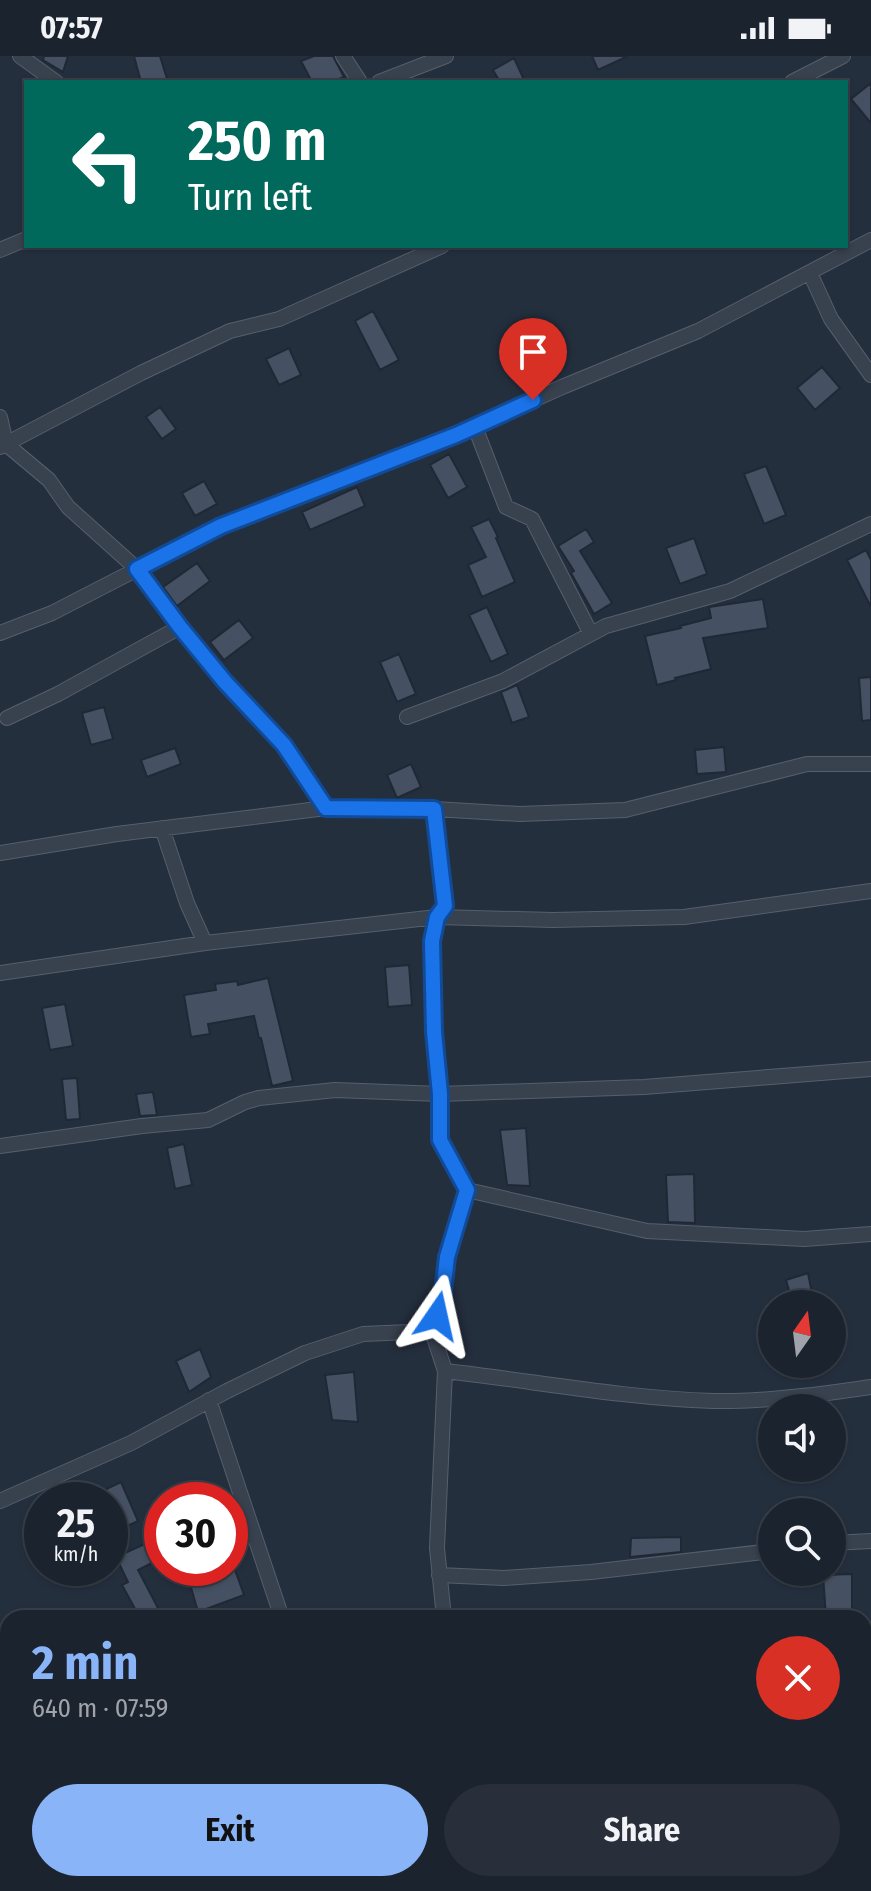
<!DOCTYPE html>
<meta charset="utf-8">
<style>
body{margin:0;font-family:"Fira Sans Condensed",sans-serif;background:#282f3a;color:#f1f3f6;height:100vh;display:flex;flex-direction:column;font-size:30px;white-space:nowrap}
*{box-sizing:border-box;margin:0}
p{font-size:26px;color:#a0a4aa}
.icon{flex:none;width:44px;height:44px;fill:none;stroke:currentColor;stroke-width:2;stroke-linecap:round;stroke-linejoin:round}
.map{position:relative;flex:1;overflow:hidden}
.details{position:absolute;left:0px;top:1554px;width:872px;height:282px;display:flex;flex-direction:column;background:#1b232e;border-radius:24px 24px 0 0;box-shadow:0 2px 6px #0004,0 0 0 2px #39404a}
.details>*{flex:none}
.top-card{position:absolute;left:24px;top:24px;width:824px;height:168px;border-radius:0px;box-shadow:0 2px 6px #0004,0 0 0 2px #39404a;background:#00695c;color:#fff;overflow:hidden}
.needle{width:52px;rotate:14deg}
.buttons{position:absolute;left:758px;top:1234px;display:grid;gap:16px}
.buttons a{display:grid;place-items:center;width:88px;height:88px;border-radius:50%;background:#1b232e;box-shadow:0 2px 6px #0004,0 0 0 2px #39404a;font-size:40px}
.speed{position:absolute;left:24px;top:1426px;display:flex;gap:16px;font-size:40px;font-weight:700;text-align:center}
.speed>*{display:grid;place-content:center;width:104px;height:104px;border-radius:50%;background:#1b232e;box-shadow:0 2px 6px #0004,0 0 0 2px #39404a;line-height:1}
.speed small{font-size:20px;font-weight:400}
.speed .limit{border:12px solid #d22;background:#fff;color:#111}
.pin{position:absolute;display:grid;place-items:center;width:68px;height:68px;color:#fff;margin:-82px -34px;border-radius:50% 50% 50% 0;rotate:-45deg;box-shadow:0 0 8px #0007}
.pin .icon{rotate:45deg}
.me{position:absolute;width:88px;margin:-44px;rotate:11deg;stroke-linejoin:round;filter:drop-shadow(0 0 6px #0008)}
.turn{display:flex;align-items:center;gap:28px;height:168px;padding:0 32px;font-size:36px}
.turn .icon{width:104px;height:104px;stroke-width:2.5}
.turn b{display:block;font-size:56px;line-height:68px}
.round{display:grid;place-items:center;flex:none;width:84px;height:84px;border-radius:42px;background:#282f3a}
.head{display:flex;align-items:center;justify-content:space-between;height:136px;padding:0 32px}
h1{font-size:48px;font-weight:700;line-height:60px;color:#8ab4f8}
.button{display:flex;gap:16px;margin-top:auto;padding:16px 32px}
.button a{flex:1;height:92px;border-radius:48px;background:#8ab4f8;color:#111;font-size:32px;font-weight:700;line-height:92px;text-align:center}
.button a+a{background:#282f3a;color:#f1f3f6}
.status{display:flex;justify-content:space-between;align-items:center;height:56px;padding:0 40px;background:#1b232e;direction:ltr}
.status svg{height:22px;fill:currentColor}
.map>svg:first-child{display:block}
.building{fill:#455162;stroke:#1f2835;stroke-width:2}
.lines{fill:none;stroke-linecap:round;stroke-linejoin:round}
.minor-casing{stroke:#565f6c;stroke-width:16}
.minor{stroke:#38414e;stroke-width:14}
.route-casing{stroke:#114b97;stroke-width:20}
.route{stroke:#1a73e8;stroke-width:14}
</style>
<div class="status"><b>07:57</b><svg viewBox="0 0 49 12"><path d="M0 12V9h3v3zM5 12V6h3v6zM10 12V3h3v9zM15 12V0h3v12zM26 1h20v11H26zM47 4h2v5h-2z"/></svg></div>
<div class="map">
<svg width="871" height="1835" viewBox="0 0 871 1835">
<rect width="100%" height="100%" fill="#242f3e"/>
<path class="building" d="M 44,0 L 68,0 L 63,16 L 43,4 Z
M 134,0 L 160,0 L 168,26 L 141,26 Z
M 314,0 L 333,0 L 344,21 L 331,26 L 312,26 L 301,5 Z
M 592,0 L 628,0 L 598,14 Z
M 514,2 L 525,26 L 500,26 L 493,14 Z
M 871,27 L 871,67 L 851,43 Z
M 373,255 L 399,304 L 380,314 L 355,265 Z
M 289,292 L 301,319 L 279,329 L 266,303 Z
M 822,311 L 840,332 L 815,354 L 797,332 Z
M 160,351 L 176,373 L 162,383 L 146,361 Z
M 449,398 L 467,431 L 448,442 L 430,409 Z
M 766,410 L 786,459 L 764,468 L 744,418 Z
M 204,425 L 217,448 L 195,460 L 182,437 Z
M 357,431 L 365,450 L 310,474 L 302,456 Z
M 489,463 L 498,481 L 496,482 L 515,526 L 482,541 L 468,509 L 486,501 L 471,471 Z
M 586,473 L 594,486 L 580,495 L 612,547 L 594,558 L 571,517 L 574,515 L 558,490 Z
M 694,482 L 707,518 L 680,528 L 666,492 Z
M 866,494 L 871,504 L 871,551 L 847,504 Z
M 197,507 L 210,525 L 177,550 L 163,531 Z
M 763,543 L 768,572 L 703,582 L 711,613 L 675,622 L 676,624 L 657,629 L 645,580 L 681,572 L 680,570 L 711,562 L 709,551 Z
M 487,551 L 508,598 L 491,606 L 469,559 Z
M 239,564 L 253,582 L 224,604 L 210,586 Z
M 399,598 L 416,638 L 397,646 L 380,606 Z
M 871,621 L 871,664 L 862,665 L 859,622 Z
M 517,629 L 529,661 L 512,667 L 501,636 Z
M 104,651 L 113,683 L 91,689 L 82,657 Z
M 724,691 L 726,716 L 697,718 L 695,694 Z
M 175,692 L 181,708 L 147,721 L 141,704 Z
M 411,708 L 421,731 L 397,742 L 387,719 Z
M 409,909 L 412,949 L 388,951 L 385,911 Z
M 268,922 L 293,1025 L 272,1030 L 261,982 L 259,982 L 254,960 L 208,968 L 210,978 L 191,981 L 184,939 L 216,934 L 215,928 L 237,925 L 238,929 Z
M 65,948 L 73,990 L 50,994 L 42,952 Z
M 77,1022 L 80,1063 L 66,1064 L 62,1023 Z
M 153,1036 L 157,1059 L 140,1060 L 136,1038 Z
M 526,1072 L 530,1130 L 507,1129 L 500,1074 Z
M 184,1088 L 192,1129 L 175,1133 L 167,1092 Z
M 694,1118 L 695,1167 L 668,1166 L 666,1119 Z
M 808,1217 L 814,1248 L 793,1248 L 786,1224 Z
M 200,1293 L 211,1321 L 189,1336 L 176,1305 Z
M 354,1316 L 358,1366 L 332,1364 L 325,1319 Z
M 121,1426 L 138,1465 L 110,1478 L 110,1444 L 83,1444 Z
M 681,1481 L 681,1496 L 630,1501 L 631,1482 Z
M 149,1486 L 158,1504 L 138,1514 L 159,1554 L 140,1562 L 122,1529 L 128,1526 L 116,1501 Z
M 235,1514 L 244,1539 L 198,1556 L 190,1528 Z
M 852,1518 L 852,1560 L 826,1561 L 823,1519 Z"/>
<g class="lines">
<defs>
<path id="minor" d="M 20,0 L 56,26
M 343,0 L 360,26
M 379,26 L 446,0
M 792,26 L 843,0
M 0,194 L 26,183
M 810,217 L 831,263 L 871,319
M 0,361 L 6,388 L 49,424 L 68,451 L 137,513 L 180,571 L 225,626 L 284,689 L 326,752
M 475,371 L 506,451 L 532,463 L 591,578
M 0,391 L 141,317 L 230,275 L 279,263 L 442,190
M 0,577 L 52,557 L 221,470 L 456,379 L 562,331 L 698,275 L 871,184
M 407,661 L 503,625 L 606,570 L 730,535 L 871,468
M 7,662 L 58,638 L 180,571
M 434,753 L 445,850 L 437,861 L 432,885 L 434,976 L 440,1038 L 440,1084 L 467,1134 L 447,1201 L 442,1245 L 432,1275 L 445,1315 L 437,1492 L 444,1562
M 162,772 L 187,847 L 205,887
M 0,797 L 117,778 L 326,752 L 434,753 L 520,758 L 625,754 L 807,708 L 871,708
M 0,917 L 205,887 L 437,861 L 553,864 L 684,861 L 871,835
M 0,1090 L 142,1070 L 208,1064 L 245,1046 L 259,1042 L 335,1034 L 440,1038 L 644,1031 L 871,1013
M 467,1134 L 647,1175 L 804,1183 L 871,1178
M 445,1315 C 534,1325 623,1342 713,1345 C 765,1346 819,1339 871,1331
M 209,1344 L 282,1562
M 0,1445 L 131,1387 L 227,1335 L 305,1297 L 363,1278 L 432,1275
M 832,1487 L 871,1485
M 439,1519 L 504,1522 L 591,1516 L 772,1495
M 864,1632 L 871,1631
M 204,1828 L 204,1835
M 353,1828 L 355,1835
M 550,1828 L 556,1835"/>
</defs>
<use href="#minor" class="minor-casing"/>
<use href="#minor" class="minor"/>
</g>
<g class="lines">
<defs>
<path id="route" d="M 437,1260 L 442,1245 L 447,1201 L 467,1134 L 440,1084 L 440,1038 L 434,976 L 432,885 L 437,861 L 445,850 L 434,753 L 326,752 L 284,689 L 225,626 L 180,571 L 137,513 L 221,470 L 456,379 L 533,344"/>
</defs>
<use href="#route" class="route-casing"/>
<use href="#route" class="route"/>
</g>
</svg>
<div class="buttons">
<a><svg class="needle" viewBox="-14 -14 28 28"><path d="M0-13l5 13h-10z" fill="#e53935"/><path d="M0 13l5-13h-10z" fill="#a0a4aa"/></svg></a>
<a><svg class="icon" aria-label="sound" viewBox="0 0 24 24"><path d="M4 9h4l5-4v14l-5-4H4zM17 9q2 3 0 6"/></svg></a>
<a><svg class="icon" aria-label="search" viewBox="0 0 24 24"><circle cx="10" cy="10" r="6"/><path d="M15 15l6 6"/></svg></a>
</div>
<div class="speed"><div>25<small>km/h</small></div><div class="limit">30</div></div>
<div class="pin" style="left:533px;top:344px;background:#d93025"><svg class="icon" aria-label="arrive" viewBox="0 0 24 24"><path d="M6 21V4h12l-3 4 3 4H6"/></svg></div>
<svg class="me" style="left:437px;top:1260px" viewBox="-20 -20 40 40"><path d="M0-17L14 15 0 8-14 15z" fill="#1a73e8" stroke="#fff" stroke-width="4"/></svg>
<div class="top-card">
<div class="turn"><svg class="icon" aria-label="left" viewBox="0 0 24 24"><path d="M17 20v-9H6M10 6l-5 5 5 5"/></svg><div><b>250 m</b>Turn left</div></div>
</div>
<section class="details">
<div class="head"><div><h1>2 min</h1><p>640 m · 07:59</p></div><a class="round" style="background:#d93025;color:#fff"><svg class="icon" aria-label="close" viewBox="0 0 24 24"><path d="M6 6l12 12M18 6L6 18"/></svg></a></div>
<div class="button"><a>Exit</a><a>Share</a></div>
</section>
</div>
